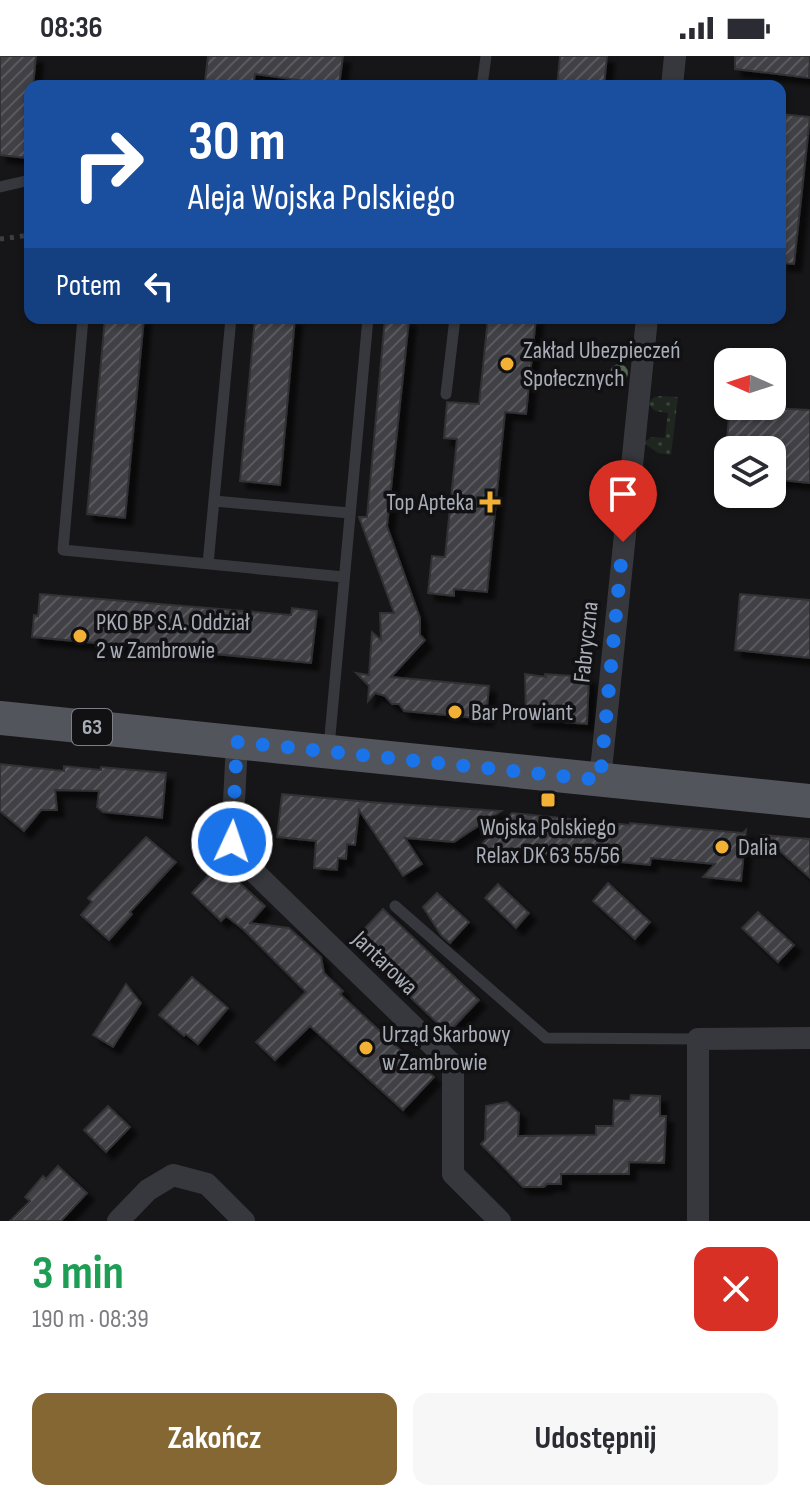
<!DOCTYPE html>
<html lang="pl">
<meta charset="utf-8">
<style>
body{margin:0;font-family:"Sofia Sans Condensed",sans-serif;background:#f7f7f7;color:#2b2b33;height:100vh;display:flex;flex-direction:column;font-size:30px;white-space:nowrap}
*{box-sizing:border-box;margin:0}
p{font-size:26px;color:#7c7c81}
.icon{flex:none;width:44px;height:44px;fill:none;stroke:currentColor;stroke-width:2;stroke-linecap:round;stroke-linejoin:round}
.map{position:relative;height:1165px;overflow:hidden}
.panel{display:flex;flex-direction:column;background:#fff;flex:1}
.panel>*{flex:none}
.hud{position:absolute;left:24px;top:24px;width:762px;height:244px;border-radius:16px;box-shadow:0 2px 6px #0004;background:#1a4fa0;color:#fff;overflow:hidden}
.needle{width:52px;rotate:273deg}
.buttons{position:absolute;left:714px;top:292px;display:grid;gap:16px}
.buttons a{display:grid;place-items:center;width:72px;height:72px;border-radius:16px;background:#fff;box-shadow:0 2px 6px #0004;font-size:40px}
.pin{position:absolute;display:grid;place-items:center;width:68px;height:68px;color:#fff;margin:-82px -34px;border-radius:50% 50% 50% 0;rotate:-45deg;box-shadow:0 0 8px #0007}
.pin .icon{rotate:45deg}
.me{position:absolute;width:88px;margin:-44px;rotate:3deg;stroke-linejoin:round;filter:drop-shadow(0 0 6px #0008)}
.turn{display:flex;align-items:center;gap:28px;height:168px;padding:0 32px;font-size:36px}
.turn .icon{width:104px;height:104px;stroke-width:2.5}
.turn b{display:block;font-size:56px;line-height:68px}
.then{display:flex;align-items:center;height:76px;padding:0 32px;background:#0003;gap:16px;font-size:30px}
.round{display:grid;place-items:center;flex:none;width:84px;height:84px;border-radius:16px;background:#f7f7f7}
.head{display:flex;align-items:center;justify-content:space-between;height:136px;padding:0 32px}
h1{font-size:48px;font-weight:700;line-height:60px;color:#1e9e55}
.action{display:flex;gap:16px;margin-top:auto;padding:16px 32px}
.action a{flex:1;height:92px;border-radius:16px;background:#856733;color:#fff;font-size:32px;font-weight:700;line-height:92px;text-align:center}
.action a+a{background:#f7f7f7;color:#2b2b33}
.status{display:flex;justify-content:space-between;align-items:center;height:56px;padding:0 40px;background:#fff;direction:ltr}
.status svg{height:22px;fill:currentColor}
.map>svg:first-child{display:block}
.grass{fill:url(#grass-dots)}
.building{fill:url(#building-hatch);stroke:#303034;stroke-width:2;filter:url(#shadow)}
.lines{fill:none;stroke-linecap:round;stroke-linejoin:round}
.path{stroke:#3d3f44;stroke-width:5;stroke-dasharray:4 6;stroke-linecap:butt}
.lane{stroke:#37383d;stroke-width:11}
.street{stroke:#37383d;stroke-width:22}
.primary{stroke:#53555c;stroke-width:34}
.tree{fill:#506452}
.route{stroke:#1a73e8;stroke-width:14;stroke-dasharray:0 25.2}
.poi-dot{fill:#f2b134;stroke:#111113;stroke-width:3}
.labels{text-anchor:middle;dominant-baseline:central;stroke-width:7;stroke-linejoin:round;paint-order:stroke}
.shield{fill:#111113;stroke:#7b7e86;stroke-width:2}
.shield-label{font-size:22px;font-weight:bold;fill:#a8adb8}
.poi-label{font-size:24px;fill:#a8adb8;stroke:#111113;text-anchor:start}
.street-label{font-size:24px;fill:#a8adb8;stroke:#111113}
</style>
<div class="status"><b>08:36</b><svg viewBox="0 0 49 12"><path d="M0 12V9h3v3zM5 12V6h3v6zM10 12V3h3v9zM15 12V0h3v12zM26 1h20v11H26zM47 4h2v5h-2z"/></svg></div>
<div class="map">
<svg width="810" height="1165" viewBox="0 0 810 1165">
<defs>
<pattern id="grass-dots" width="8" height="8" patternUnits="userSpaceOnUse" patternTransform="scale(2)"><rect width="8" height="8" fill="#1e261f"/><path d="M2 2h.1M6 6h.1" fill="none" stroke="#3c433d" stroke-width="1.8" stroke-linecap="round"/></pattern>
<pattern id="building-hatch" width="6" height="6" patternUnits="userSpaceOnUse" patternTransform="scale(2)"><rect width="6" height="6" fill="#404145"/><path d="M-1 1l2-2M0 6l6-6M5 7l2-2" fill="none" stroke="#595a5e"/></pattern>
<filter id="shadow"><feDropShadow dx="7" dy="7" stdDeviation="2" flood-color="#0009"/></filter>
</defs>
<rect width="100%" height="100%" fill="#161618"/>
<path class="grass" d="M 659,340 L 678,341 L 671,399 L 658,397 L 645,388 L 644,386 L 652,381 L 665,382 L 668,357 L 655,355 L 648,348 L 653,342 Z"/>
<path class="building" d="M 0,0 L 36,0 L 33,30 L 30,30 L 26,102 L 0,99 Z
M 208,0 L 343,0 L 339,30 L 305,30 L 305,25 L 255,18 L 253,30 L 205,26 Z
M 560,0 L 607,0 L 604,30 L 557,30 Z
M 735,0 L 810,0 L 809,22 L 735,13 Z
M 780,58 L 810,61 L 794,208 L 780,207 Z
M 105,262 L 144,262 L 125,462 L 87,458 Z
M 255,262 L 295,262 L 280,429 L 240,425 Z
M 385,262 L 409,264 L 387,470 L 420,562 L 420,579 L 425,584 L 391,621 L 489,630 L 486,663 L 404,655 L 399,648 L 392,648 L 385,640 L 375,637 L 368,645 L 369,630 L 356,617 L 369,619 L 372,576 L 381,584 L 380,557 L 394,557 L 359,461 L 367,461 Z
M 488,262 L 536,262 L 526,358 L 505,356 L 487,536 L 454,533 L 454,540 L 428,537 L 432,500 L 445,501 L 457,383 L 444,382 L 447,346 L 479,348 Z
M 730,350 L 810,354 L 810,427 L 772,423 L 772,394 L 726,394 Z
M 40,538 L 291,559 L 292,552 L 317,555 L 311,607 L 32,581 L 34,559 L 38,560 Z
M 740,538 L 810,544 L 810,602 L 735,594 Z
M 525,618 L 546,621 L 545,618 L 589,621 L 587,668 L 526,663 Z
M 0,708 L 64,715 L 64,710 L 101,714 L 101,711 L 166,717 L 162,762 L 103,756 L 97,751 L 99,735 L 55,734 L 57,754 L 41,754 L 24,775 L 0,755 Z
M 282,738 L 370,746 L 501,755 L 454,786 L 405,782 L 422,808 L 403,820 L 359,754 L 355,789 L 347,788 L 346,803 L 338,802 L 337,814 L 314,812 L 316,785 L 277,781 Z
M 512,757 L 630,769 L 630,767 L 743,777 L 746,774 L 741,825 L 703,821 L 715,808 L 651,802 L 650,809 L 478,792 Z
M 762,779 L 810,783 L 810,822 Z
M 146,781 L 176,806 L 130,856 L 132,858 L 109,884 L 81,859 L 92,846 L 88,842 Z
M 219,808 L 265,850 L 250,867 L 289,872 L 321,901 L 324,917 L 343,935 L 340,938 L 412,1005 L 415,1003 L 434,1021 L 403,1054 L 310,970 L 275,1004 L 256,986 L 306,936 L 244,874 L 226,860 L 221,865 L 192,837 Z
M 608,827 L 650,866 L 635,883 L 593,845 Z
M 498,828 L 529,857 L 516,872 L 485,842 Z
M 437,837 L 469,866 L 450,887 L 441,879 L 423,851 Z
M 383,853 L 479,944 L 448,977 L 352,886 Z
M 758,856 L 794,889 L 778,906 L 742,872 Z
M 192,921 L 228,952 L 198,988 L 186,978 L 184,980 L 159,959 Z
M 126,928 L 141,947 L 113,991 L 93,979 Z
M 631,1039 L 660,1040 L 660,1060 L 666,1060 L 664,1107 L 629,1106 L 629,1118 L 561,1118 L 561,1128 L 547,1128 L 544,1131 L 523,1131 L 481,1088 L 485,1084 L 486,1050 L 507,1046 L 519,1057 L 518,1080 L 596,1079 L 596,1070 L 613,1070 L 614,1044 L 630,1045 Z
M 108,1050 L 130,1071 L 106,1096 L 84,1074 Z
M 58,1110 L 87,1137 L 61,1165 L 10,1165 L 30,1145 L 25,1141 L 43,1120 L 46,1123 Z"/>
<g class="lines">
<path class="path" d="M 0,183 L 30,179"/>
<path class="lane" d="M 482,30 L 486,0
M 0,131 L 30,124
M 83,262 L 63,494 L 344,521
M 446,338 L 455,262
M 214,445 L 349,457
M 208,508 L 231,262
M 329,691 L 368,262
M 395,850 L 546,982 L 698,983"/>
<path class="street" d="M 672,30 L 675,0
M 237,686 L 232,786 L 247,809 L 453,1009 L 453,1118 L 500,1165
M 600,724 L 647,262
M 118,1165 L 148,1134 L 173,1119 L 207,1128 L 244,1165
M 698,1165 L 698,983 L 810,982"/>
<path class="primary" d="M 0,662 L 810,745"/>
</g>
<circle class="tree" cx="619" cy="317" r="9"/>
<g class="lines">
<path class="route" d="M 232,786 L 237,686 L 600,724 L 623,486"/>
</g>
<g class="poi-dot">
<circle cx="507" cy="308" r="8"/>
<path d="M486 434h8v8h8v8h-8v8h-8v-8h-8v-8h8z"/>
<circle cx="80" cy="580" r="8"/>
<circle cx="455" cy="656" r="8"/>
<rect x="540" y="736" width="16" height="16" rx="4"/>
<circle cx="722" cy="791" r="8"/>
<circle cx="366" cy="992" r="8"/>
</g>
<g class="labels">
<rect class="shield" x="72" y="653" width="40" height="36" rx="6"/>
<g class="shield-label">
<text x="92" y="671">63</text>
</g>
<g class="poi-label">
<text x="523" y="294">Zakład Ubezpieczeń<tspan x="523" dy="28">Społecznych</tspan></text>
<text x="474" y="446" text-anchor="end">Top Apteka</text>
<text x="96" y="566">PKO BP S.A. Oddział<tspan x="96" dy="28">2 w Zambrowie</tspan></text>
<text x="471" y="656">Bar Prowiant</text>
<text x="548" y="771" text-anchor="middle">Wojska Polskiego<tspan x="548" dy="28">Relax DK 63 55/56</tspan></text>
<text x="738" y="791">Dalia</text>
<text x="382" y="978">Urząd Skarbowy<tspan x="382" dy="28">w Zambrowie</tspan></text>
</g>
<g class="street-label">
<text transform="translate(586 586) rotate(-84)">Fabryczna</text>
<text transform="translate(385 907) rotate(44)">Jantarowa</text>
</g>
</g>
</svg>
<div class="buttons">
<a><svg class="needle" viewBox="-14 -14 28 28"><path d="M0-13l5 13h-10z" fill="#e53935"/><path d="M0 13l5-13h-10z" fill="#7c7c81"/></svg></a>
<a><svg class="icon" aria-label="layers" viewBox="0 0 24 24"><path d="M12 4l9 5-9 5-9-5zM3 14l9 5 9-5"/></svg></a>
</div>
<div class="pin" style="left:623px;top:486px;background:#d93025"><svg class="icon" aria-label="arrive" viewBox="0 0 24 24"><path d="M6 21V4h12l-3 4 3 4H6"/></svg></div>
<svg class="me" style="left:232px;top:786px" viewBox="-20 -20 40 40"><circle r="17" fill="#1a73e8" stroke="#fff" stroke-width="3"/><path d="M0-11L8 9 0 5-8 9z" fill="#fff"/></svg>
<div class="hud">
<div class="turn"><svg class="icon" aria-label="right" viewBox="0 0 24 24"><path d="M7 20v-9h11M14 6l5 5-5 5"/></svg><div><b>30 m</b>Aleja Wojska Polskiego</div></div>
<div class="then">Potem<svg class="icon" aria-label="left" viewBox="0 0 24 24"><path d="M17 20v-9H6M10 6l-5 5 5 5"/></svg></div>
</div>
</div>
<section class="panel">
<div class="head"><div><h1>3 min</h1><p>190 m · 08:39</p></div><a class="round" style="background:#d93025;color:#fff"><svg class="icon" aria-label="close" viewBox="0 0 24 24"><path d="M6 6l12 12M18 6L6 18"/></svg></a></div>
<div class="action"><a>Zakończ</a><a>Udostępnij</a></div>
</section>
